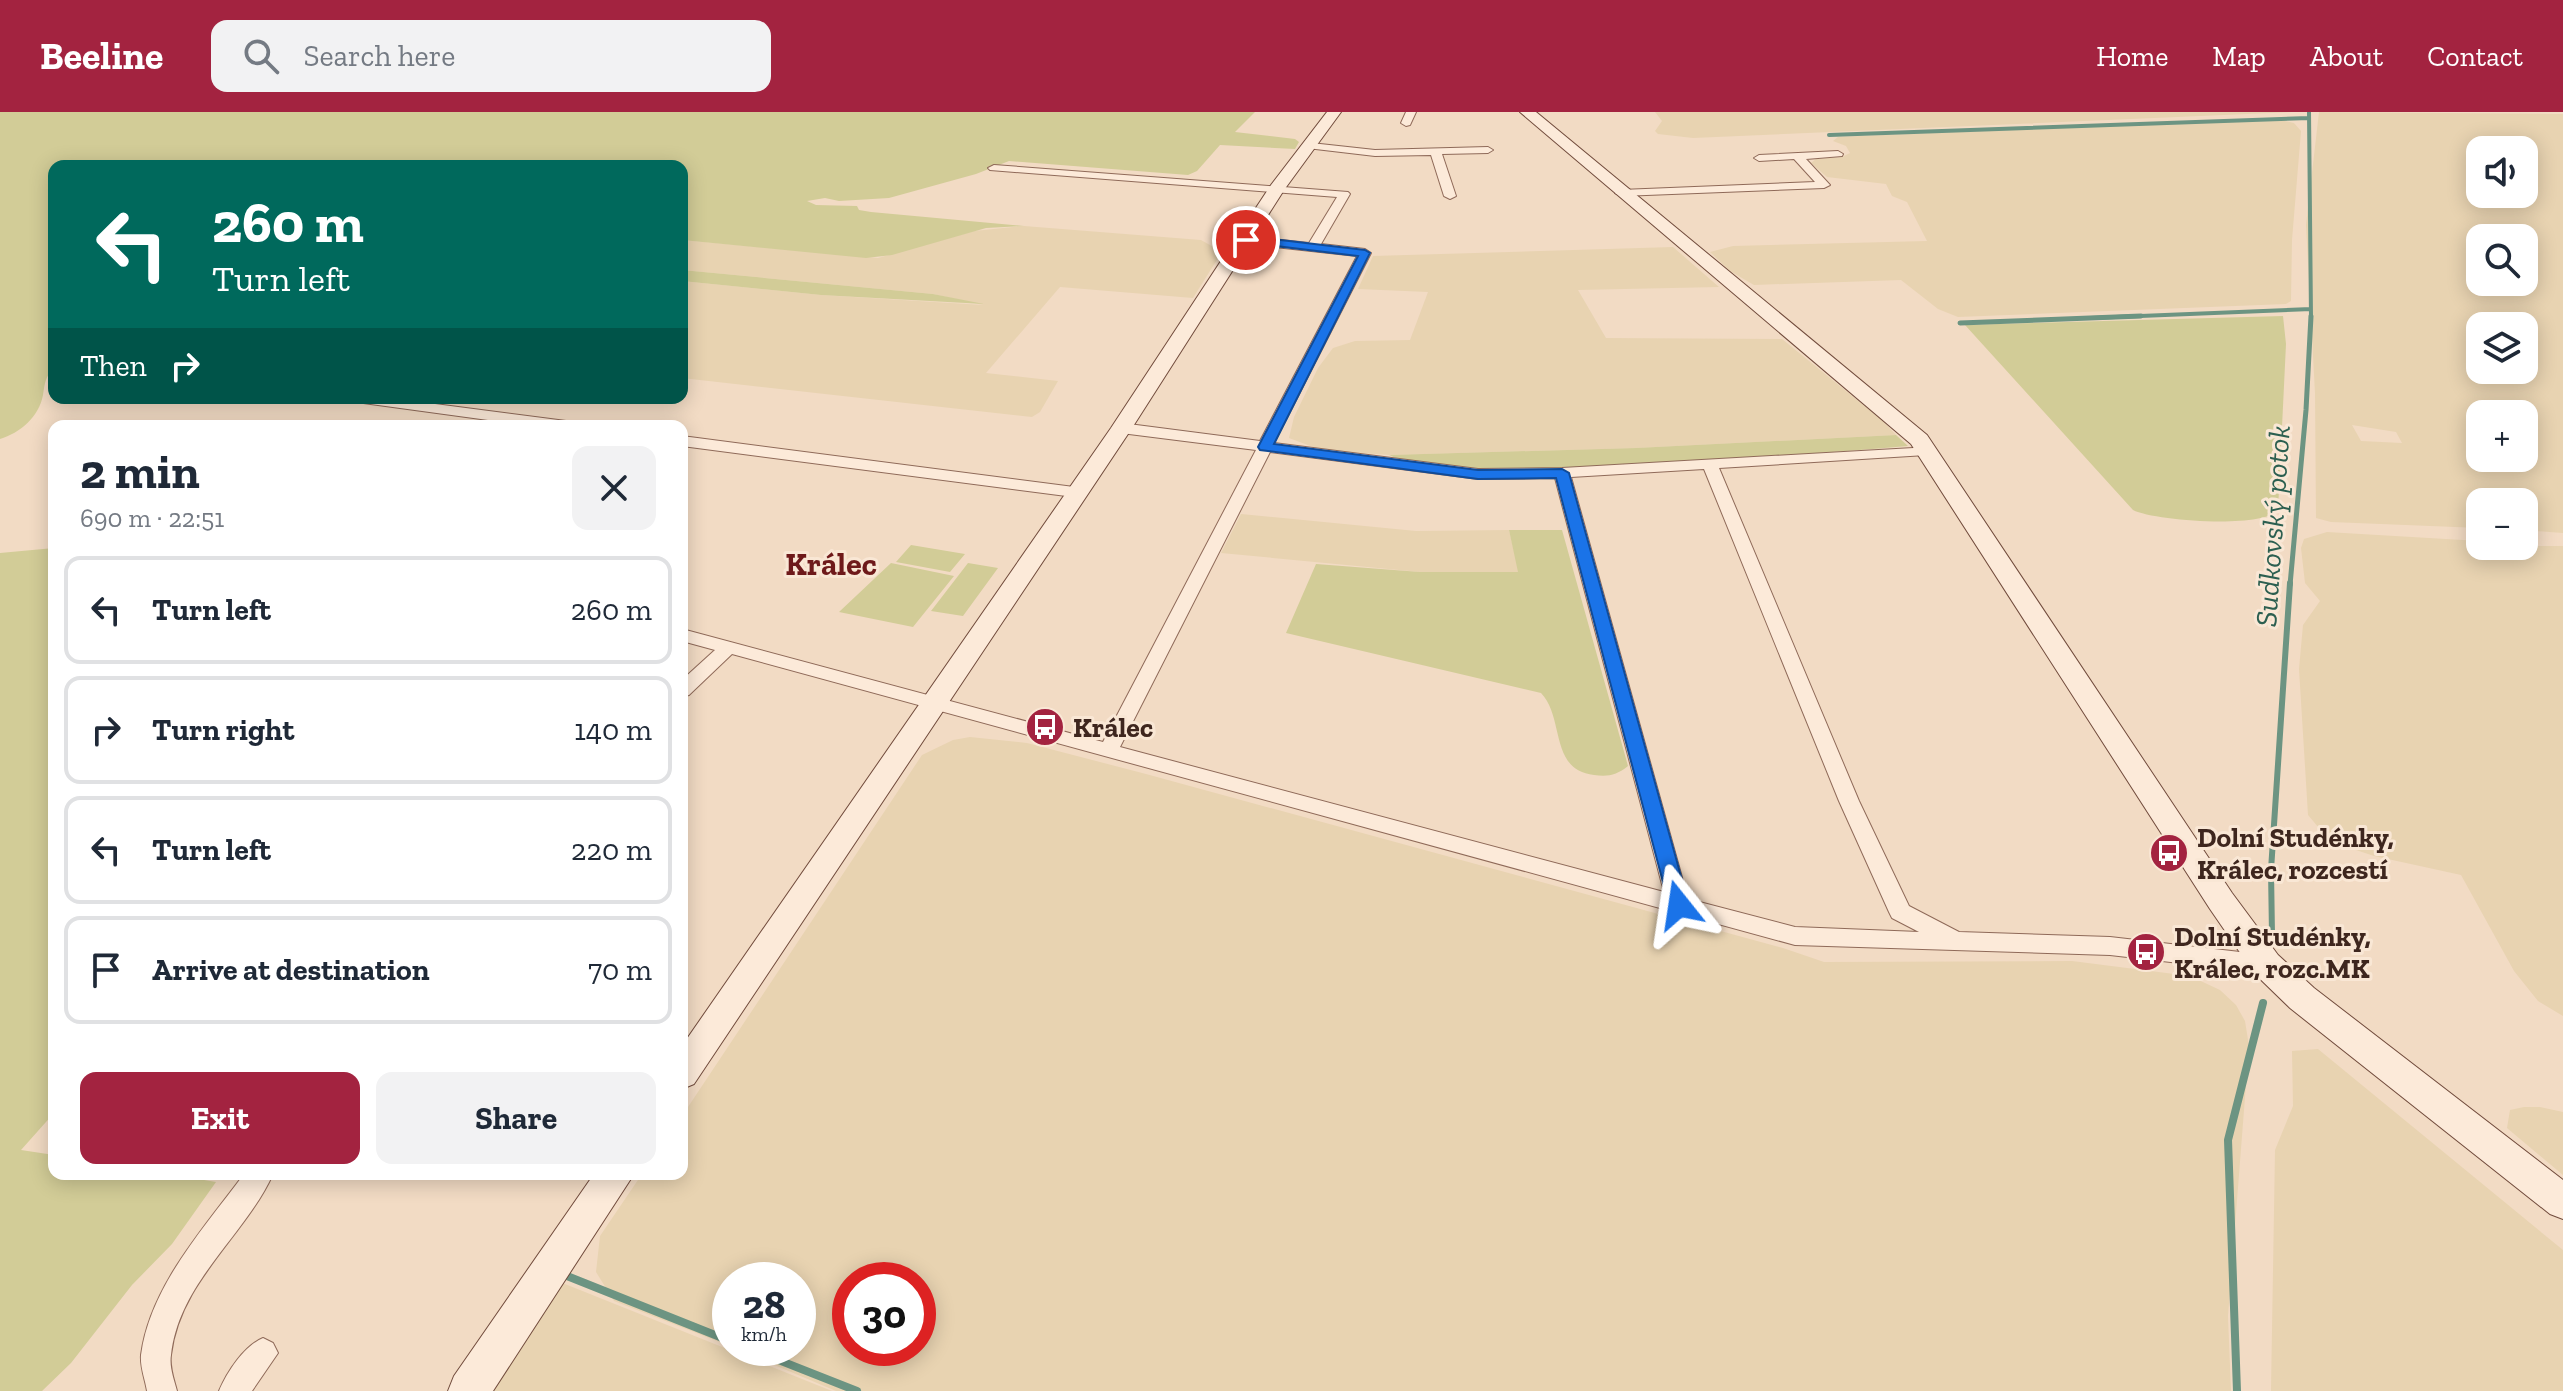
<!DOCTYPE html>
<meta charset="utf-8">
<style>
body{margin:0;font-family:"Zilla Slab",serif;background:#f2f2f3;color:#1f2937;height:100vh;display:flex;flex-direction:column;font-size:30px;white-space:nowrap}
*{box-sizing:border-box;margin:0}
p{font-size:26px;color:#747a83}
.icon{flex:none;width:44px;height:44px;fill:none;stroke:currentColor;stroke-width:2;stroke-linecap:round;stroke-linejoin:round}
.map{position:relative;flex:1;overflow:hidden}
.details{position:absolute;left:48px;top:308px;width:640px;height:760px;display:flex;flex-direction:column;background:#fff;border-radius:16px;box-shadow:0 4px 20px #0003}
.details>*{flex:none}
.banner{position:absolute;left:48px;top:48px;width:640px;height:244px;border-radius:16px;box-shadow:0 4px 20px #0003;background:#00695c;color:#fff;overflow:hidden}
.controls{position:absolute;left:2466px;top:24px;display:grid;gap:16px}
.controls a{display:grid;place-items:center;width:72px;height:72px;border-radius:16px;background:#fff;box-shadow:0 4px 20px #0003;font-size:40px}
.speed{position:absolute;left:712px;top:1150px;display:flex;gap:16px;font-size:40px;font-weight:700;text-align:center}
.speed>*{display:grid;place-content:center;width:104px;height:104px;border-radius:50%;background:#fff;box-shadow:0 4px 20px #0003;line-height:1}
.speed small{font-size:20px;font-weight:400}
.speed .limit{border:12px solid #d22;background:#fff;color:#111}
.pin{position:absolute;display:grid;place-items:center;width:68px;height:68px;color:#fff;margin:-34px;border:4px solid #fff;border-radius:50%;box-shadow:0 2px 8px #0007}
.me{position:absolute;width:88px;margin:-44px;rotate:345deg;stroke-linejoin:round;filter:drop-shadow(0 0 6px #0008)}
.turn{display:flex;align-items:center;gap:28px;height:168px;padding:0 32px;font-size:36px}
.turn .icon{width:104px;height:104px;stroke-width:2.5}
.turn b{display:block;font-size:56px;line-height:68px}
.then{display:flex;align-items:center;height:76px;padding:0 32px;background:#0003;gap:16px;font-size:30px}
.round{display:grid;place-items:center;flex:none;width:84px;height:84px;border-radius:16px;background:#f2f2f3}
.head{display:flex;align-items:center;justify-content:space-between;height:136px;padding:0 32px}
h1{font-size:48px;font-weight:700;line-height:60px}
.cta{display:flex;gap:16px;margin-top:auto;padding:16px 32px}
.cta a{flex:1;height:92px;border-radius:16px;background:#a32340;color:#fff;font-size:32px;font-weight:700;line-height:92px;text-align:center}
.cta a+a{background:#f2f2f3;color:#1f2937}
ul{padding:0;list-style:none}
li{display:flex;align-items:center;gap:24px;height:108px;margin:0 16px 12px;padding:0 16px;border:4px solid #e0e1e3;border-radius:16px}
li div{flex:1}
li b{display:block;font-size:30px}
li em{font-style:normal}
header{display:flex;align-items:center;gap:48px;box-sizing:border-box;height:112px;padding:0 40px;background:#a32340;color:#fff}
header strong{font-size:38px}
nav{display:flex;gap:44px;margin-inline-start:auto;font-size:28px}
.search{width:560px;height:72px;background:#f2f2f3;display:flex;align-items:center;gap:20px;box-sizing:border-box;padding:0 28px;border-radius:16px;color:#747a83;font-size:30px}
.map>svg:first-child{display:block}
.farmland{fill:#e8d3b1;fill-rule:evenodd}
.green{fill:#d2cc97}
.lines{fill:none;stroke-linecap:round;stroke-linejoin:round}
.stream-far3{stroke:#6c9482;stroke-width:4}
.stream-far2{stroke:#6c9482;stroke-width:5}
.stream-far1{stroke:#6c9482;stroke-width:6}
.stream{stroke:#6c9482;stroke-width:8}
.street-casing{stroke:#8f6a59;stroke-width:2}
.secondary-casing{stroke:#714b3c;stroke-width:2}
.street{fill:#fcead9;fill-rule:evenodd}
.secondary{fill:#fcead9;fill-rule:evenodd}
.route{fill:#1a73e8;stroke:#114b97;stroke-width:2}
.labels{text-anchor:middle;dominant-baseline:central;stroke-width:6;stroke-linejoin:round;paint-order:stroke}
.poi-label{font-size:28px;font-weight:bold;fill:#3e261e;stroke:#f9e7d5;text-anchor:start}
.water-label{font-size:30px;font-style:italic;fill:#2c5f50;stroke:#f9e7d5}
.quarter-label{font-size:32px;font-weight:bold;fill:#6e191a;stroke:#f9e7d5}
</style>
<header>
<strong>Beeline</strong>
<div class="search"><svg class="icon" aria-label="search" viewBox="0 0 24 24"><circle cx="10" cy="10" r="6"/><path d="M15 15l6 6"/></svg>Search here</div>
<nav><a>Home</a><a>Map</a><a>About</a><a>Contact</a></nav>
</header>
<div class="map">
<svg width="2563" height="1279" viewBox="0 0 2563 1279">
<rect width="100%" height="100%" fill="#f2dbc4"/>
<path class="farmland" d="M 1655,0 L 2292,0 L 1693,26 L 1658,22 L 1655,19 L 1662,9 Z
M 2319,0 L 2563,2 L 2563,421 L 2524,418 L 2524,390 L 2480,390 L 2480,416 L 2331,410 L 2316,406 L 2315,281 L 2306,113 ZM 2480,38 L 2524,38 L 2524,82 L 2480,82 ZM 2480,126 L 2524,126 L 2524,170 L 2480,170 ZM 2524,214 L 2524,258 L 2480,258 L 2480,214 ZM 2480,302 L 2524,302 L 2524,346 L 2480,346 ZM 2352,313 L 2396,320 L 2402,331 L 2361,329 Z
M 2270,6 L 2294,11 L 2301,19 L 2292,128 L 2291,189 L 2286,192 L 1958,205 L 1938,197 L 1901,168 L 1754,173 L 1730,159 L 1710,140 L 1733,134 L 1927,129 L 1907,90 L 1892,84 L 1886,72 L 1827,65 L 1811,51 L 1816,47 L 1842,45 L 1850,41 L 1846,34 L 1833,29 L 1838,25 Z
M 1024,114 L 1201,128 L 1217,137 L 1220,143 L 1193,186 L 1060,175 L 986,261 L 1058,269 L 1040,300 L 1032,305 L 682,266 L 682,169 L 821,183 L 983,193 L 933,182 L 682,158 L 682,128 L 878,146 L 974,119 Z
M 1673,135 L 1719,175 L 1578,178 L 1606,226 L 1782,227 L 1883,309 L 1896,323 L 1636,336 L 1389,343 L 1321,338 L 1289,326 L 1294,305 L 1318,256 L 1333,236 L 1355,229 L 1410,228 L 1428,180 L 1358,177 L 1373,144 Z
M 1241,402 L 1416,419 L 1509,418 L 1519,460 L 1420,460 L 1221,441 Z
M 2327,420 L 2480,429 L 2480,434 L 2563,434 L 2563,904 L 2538,889 L 2514,859 L 2461,763 L 2374,744 L 2344,734 L 2324,722 L 2308,703 L 2299,557 L 2303,513 L 2320,489 L 2305,471 L 2301,436 L 2304,427 Z
M 970,625 L 1027,631 L 1146,662 L 1783,836 L 1824,850 L 2072,849 L 2190,864 L 2220,878 L 2236,893 L 2245,909 L 2249,934 L 2228,1204 L 2231,1279 L 836,1279 L 734,1236 L 798,1236 L 798,1168 L 730,1168 L 730,1234 L 614,1189 L 596,1160 L 600,1124 L 642,1062 L 682,1062 L 682,1004 L 922,643 L 953,628 ZM 918,1168 L 918,1236 L 850,1236 L 850,1168 Z
M 2318,937 L 2563,1138 L 2563,1279 L 2271,1279 L 2275,1038 L 2293,994 L 2292,939 Z
M 2524,995 L 2540,995 L 2563,1000 L 2563,1063 L 2507,1016 L 2510,998 Z
M 560,1170 L 832,1279 L 487,1279 Z"/>
<path class="green" d="M 0,0 L 1255,0 L 1235,20 L 1295,27 L 1299,30 L 1295,37 L 1220,33 L 1197,59 L 1188,63 L 1009,49 L 976,62 L 889,86 L 839,89 L 825,86 L 807,89 L 816,93 L 857,94 L 859,98 L 871,100 L 1024,114 L 986,116 L 892,143 L 866,146 L 682,128 L 682,54 L 54,54 L 54,255 C 45,266 45,270 43,283 C 39,305 20,321 0,327 Z
M 682,158 L 933,182 L 984,192 L 821,183 L 682,169 Z
M 2283,204 L 2286,232 L 2278,398 C 2264,417 2154,409 2133,398 L 1965,213 Z
M 1896,323 L 1908,334 C 1816,342 1724,347 1632,352 C 1570,356 1444,370 1389,343 L 1636,336 Z
M 1509,418 L 1562,418 L 1628,654 C 1617,663 1608,665 1594,663 C 1549,658 1565,606 1541,581 L 1286,521 L 1316,452 L 1420,460 L 1518,460 Z
M 911,433 L 965,442 L 950,460 L 896,450 Z
M 54,436 L 54,1001 L 21,1038 L 54,1043 L 54,1062 L 168,1062 L 216,1070 L 172,1132 L 132,1173 L 71,1251 L 42,1279 L 0,1279 L 0,441 Z
M 891,451 L 954,464 L 913,515 L 839,500 Z
M 968,451 L 998,456 L 963,504 L 931,499 Z"/>
<g class="lines">
<path class="stream-far3" d="M 2309,0 L 2311,206
M 1829,23 L 2309,6
M 2091,206 L 2311,197"/>
<path class="stream-far2" d="M 1960,211 L 2141,204
M 2290,473 L 2306,298 L 2311,204"/>
<path class="stream-far1" d="M 2272,823 L 2271,758 L 2290,471"/>
<path class="stream" d="M 2272,821 L 2272,831
M 567,1164 L 730,1229
M 748,1236 L 857,1279
M 2237,1279 L 2228,1028 L 2263,891"/>
<defs>
<path id="street" d="M 1406,0 L 1416,0 L 1410,13 L 1406,14 L 1401,11 Z
M 1311,31 L 1375,38 L 1488,35 L 1493,38 L 1488,41 L 1442,42 L 1456,84 L 1450,87 L 1444,84 L 1431,43 L 1375,44 L 1307,36 L 1307,32 Z
M 1838,39 L 1843,42 L 1842,44 L 1806,47 L 1830,73 L 1824,76 L 1621,84 L 1615,81 L 1621,78 L 1815,70 L 1794,47 L 1759,49 L 1754,46 L 1759,43 Z
M 994,53 L 1348,80 L 1350,82 L 1321,132 L 1365,137 L 1371,141 L 1274,331 L 1478,357 L 1562,356 L 1931,335 L 1934,338 L 1926,343 L 1719,356 L 1859,689 L 1909,794 L 1959,820 L 2110,825 L 2266,843 L 2274,845 L 2278,852 L 2274,859 L 2266,861 L 2110,843 L 1795,833 L 732,542 L 689,583 L 682,585 L 682,568 L 715,538 L 682,529 L 682,517 L 1103,630 L 1256,338 L 1121,321 L 1113,316 L 1121,311 L 1260,329 L 1357,144 L 1246,132 L 1240,128 L 1246,124 L 1309,131 L 1337,85 L 990,58 L 988,56 ZM 1270,340 L 1478,367 L 1555,366 L 1664,780 L 1120,635 ZM 1704,357 L 1839,689 L 1889,800 L 1892,806 L 1919,820 L 1795,815 L 1688,787 L 1571,365 Z
M 349,286 L 389,286 L 566,309 L 574,314 L 532,314 L 356,290 Z
M 682,324 L 1074,375 L 1082,380 L 1074,385 L 682,334 Z
M 244,1062 L 273,1062 C 245,1124 179,1170 171,1243 C 169,1255 174,1267 177,1279 L 147,1279 C 145,1267 140,1255 141,1243 C 150,1174 205,1115 244,1062 Z
M 263,1226 L 273,1231 L 278,1241 L 252,1279 L 219,1279 C 227,1260 244,1234 263,1226 Z"/>
<path id="secondary" d="M 1327,0 L 1341,0 L 1284,78 L 1132,316 L 694,972 L 682,977 L 682,934 L 1111,316 L 1271,73 Z
M 1520,0 L 1536,0 L 1927,323 L 2232,781 L 2278,843 L 2314,876 L 2563,1068 L 2563,1107 L 2550,1102 L 2290,896 L 2254,861 L 2210,797 L 1911,332 Z
M 594,1062 L 634,1062 L 493,1279 L 448,1279 L 454,1264 Z"/>
</defs>
<use href="#street" class="street-casing"/>
<use href="#secondary" class="secondary-casing"/>
<use href="#street" class="street"/>
<use href="#secondary" class="secondary"/>
</g>
<path class="route" d="M 1246,124 L 1365,138 L 1370,141 L 1274,332 L 1478,358 L 1562,357 L 1569,361 L 1689,793 L 1686,799 L 1672,799 L 1669,793 L 1556,366 L 1478,367 L 1260,338 L 1258,335 L 1358,144 L 1242,130 L 1241,128 Z"/>
<defs>
<symbol id="bus-disc" viewBox="-11 -11 22 22"><circle r="9.5" fill="#a32340" stroke="#f9e7d5"/><path d="M-5-6H5V4H4V6H2V4H-2V6H-4V4H-5ZM-3.5-4V0h7V-4ZM-3.5 1.2v1.5H-2V1.2ZM2 1.2v1.5H3.5V1.2Z" fill="#fff"/></symbol>
</defs>
<g fill-rule="evenodd">
<use href="#bus-disc" x="1023" y="593" width="44" height="44"/>
<use href="#bus-disc" x="2147" y="719" width="44" height="44"/>
<use href="#bus-disc" x="2124" y="818" width="44" height="44"/>
</g>
<g class="labels">
<g class="poi-label">
<text x="1073" y="615">Králec</text>
<text x="2197" y="725">Dolní Studénky,<tspan x="2197" dy="32">Králec, rozcestí</tspan></text>
<text x="2174" y="824">Dolní Studénky,<tspan x="2174" dy="32">Králec, rozc.MK</tspan></text>
</g>
<g class="water-label">
<text transform="translate(2273 414) rotate(-86)">Sudkovský potok</text>
</g>
<g class="quarter-label">
<text x="831" y="452">Králec</text>
</g>
</g>
</svg>
<div class="controls">
<a><svg class="icon" aria-label="sound" viewBox="0 0 24 24"><path d="M4 9h4l5-4v14l-5-4H4zM17 9q2 3 0 6"/></svg></a>
<a><svg class="icon" aria-label="search" viewBox="0 0 24 24"><circle cx="10" cy="10" r="6"/><path d="M15 15l6 6"/></svg></a>
<a><svg class="icon" aria-label="layers" viewBox="0 0 24 24"><path d="M12 4l9 5-9 5-9-5zM3 14l9 5 9-5"/></svg></a>
<a>+</a>
<a>−</a>
</div>
<div class="speed"><div>28<small>km/h</small></div><div class="limit">30</div></div>
<div class="pin" style="left:1246px;top:128px;background:#d93025"><svg class="icon" aria-label="arrive" viewBox="0 0 24 24"><path d="M6 21V4h12l-3 4 3 4H6"/></svg></div>
<svg class="me" style="left:1679px;top:793px" viewBox="-20 -20 40 40"><path d="M0-17L14 15 0 8-14 15z" fill="#1a73e8" stroke="#fff" stroke-width="4"/></svg>
<div class="banner">
<div class="turn"><svg class="icon" aria-label="left" viewBox="0 0 24 24"><path d="M17 20v-9H6M10 6l-5 5 5 5"/></svg><div><b>260 m</b>Turn left</div></div>
<div class="then">Then<svg class="icon" aria-label="right" viewBox="0 0 24 24"><path d="M7 20v-9h11M14 6l5 5-5 5"/></svg></div>
</div>
<section class="details">
<div class="head"><div><h1>2 min</h1><p>690 m · 22:51</p></div><a class="round"><svg class="icon" aria-label="close" viewBox="0 0 24 24"><path d="M6 6l12 12M18 6L6 18"/></svg></a></div>
<ul>
<li><svg class="icon" aria-label="left" viewBox="0 0 24 24"><path d="M17 20v-9H6M10 6l-5 5 5 5"/></svg><div><b>Turn left</b></div><em>260 m</em></li>
<li><svg class="icon" aria-label="right" viewBox="0 0 24 24"><path d="M7 20v-9h11M14 6l5 5-5 5"/></svg><div><b>Turn right</b></div><em>140 m</em></li>
<li><svg class="icon" aria-label="left" viewBox="0 0 24 24"><path d="M17 20v-9H6M10 6l-5 5 5 5"/></svg><div><b>Turn left</b></div><em>220 m</em></li>
<li><svg class="icon" aria-label="arrive" viewBox="0 0 24 24"><path d="M6 21V4h12l-3 4 3 4H6"/></svg><div><b>Arrive at destination</b></div><em>70 m</em></li>
</ul>
<div class="cta"><a>Exit</a><a>Share</a></div>
</section>
</div>
